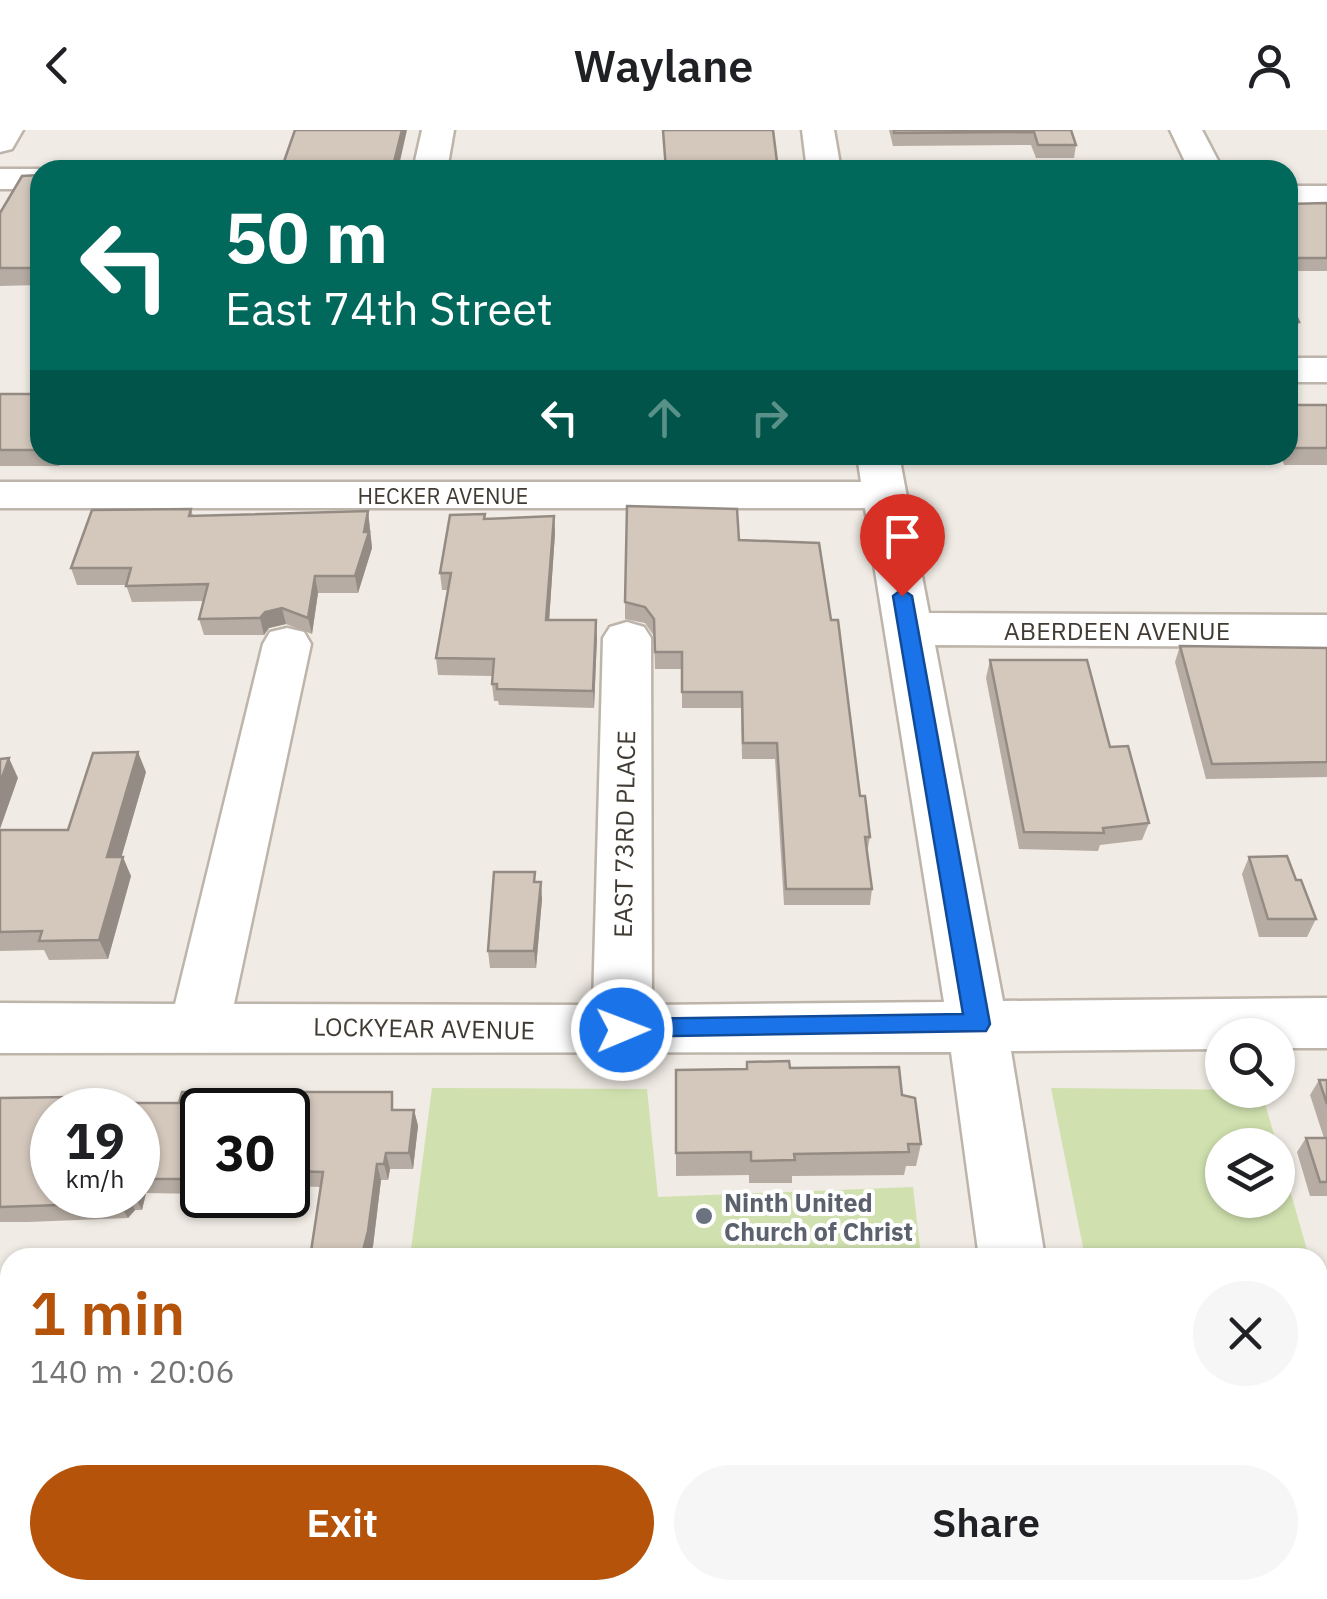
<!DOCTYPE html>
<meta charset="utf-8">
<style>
body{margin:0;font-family:"IBM Plex Sans",sans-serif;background:#f6f6f6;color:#202124;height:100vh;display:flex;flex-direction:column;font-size:38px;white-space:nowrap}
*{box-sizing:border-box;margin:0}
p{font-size:32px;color:#757577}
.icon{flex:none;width:55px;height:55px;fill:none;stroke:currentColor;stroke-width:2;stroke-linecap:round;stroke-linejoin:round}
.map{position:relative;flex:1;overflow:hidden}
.side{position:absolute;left:0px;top:1118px;width:1328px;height:352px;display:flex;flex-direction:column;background:#fff;border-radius:30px 30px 0 0;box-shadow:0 2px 8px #0004}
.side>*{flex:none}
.top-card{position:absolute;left:30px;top:30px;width:1268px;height:305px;border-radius:30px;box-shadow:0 2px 8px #0004;background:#00695c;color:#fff;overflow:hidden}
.buttons{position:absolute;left:1205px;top:888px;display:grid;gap:20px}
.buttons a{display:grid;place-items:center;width:90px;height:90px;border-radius:50%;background:#fff;box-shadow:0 2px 8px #0004;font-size:50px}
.speed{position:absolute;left:30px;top:958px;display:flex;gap:20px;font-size:50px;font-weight:700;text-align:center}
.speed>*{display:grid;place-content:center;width:130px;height:130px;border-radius:50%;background:#fff;box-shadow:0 2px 8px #0004;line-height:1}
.speed small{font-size:25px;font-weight:400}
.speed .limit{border:5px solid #111;border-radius:15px;background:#fff;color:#111}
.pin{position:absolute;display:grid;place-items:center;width:85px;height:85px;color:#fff;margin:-102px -42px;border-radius:50% 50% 50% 0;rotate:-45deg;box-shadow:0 0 10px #0007}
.pin .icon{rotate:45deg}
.me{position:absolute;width:110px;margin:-55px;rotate:89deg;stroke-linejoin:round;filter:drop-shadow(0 0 8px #0008)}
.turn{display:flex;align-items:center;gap:35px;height:210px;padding:0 30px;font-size:45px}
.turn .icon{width:130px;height:130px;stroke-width:2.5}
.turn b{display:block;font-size:70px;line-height:85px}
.lanes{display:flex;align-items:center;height:95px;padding:0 30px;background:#0003;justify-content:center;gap:50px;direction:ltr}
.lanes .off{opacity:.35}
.round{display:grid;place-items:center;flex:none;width:105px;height:105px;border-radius:52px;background:#f6f6f6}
.head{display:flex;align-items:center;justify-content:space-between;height:170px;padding:0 30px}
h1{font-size:60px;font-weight:600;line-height:75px;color:#b45309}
.button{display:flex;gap:20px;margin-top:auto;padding:20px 30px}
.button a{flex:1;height:115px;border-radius:60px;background:#b45309;color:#fff;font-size:40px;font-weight:600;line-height:115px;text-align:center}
.button a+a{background:#f6f6f6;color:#202124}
header{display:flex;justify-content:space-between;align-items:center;height:130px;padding:0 30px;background:#fff;font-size:45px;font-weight:600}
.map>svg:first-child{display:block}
.green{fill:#d0e1af}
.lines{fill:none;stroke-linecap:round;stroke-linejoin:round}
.minor-casing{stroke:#bdb4aa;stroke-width:5}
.minor{fill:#fff;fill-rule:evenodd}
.wall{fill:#b6aca3}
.shaded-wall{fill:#948c84}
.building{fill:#d4c8bd;stroke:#948c84;stroke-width:2.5}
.route{fill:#1a73e8;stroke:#114b97;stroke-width:2.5}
.worship-dot{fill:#6b7280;stroke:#fff;stroke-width:4}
.labels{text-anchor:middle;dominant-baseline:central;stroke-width:8;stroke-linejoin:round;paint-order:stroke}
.far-street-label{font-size:22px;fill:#413b34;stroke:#fff}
.street-label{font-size:25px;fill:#413b34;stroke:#fff}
.worship-label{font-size:25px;font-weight:bold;fill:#5b616d;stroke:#fff;text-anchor:start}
</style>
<header><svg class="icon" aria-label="back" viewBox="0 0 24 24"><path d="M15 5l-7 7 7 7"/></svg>Waylane<svg class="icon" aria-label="person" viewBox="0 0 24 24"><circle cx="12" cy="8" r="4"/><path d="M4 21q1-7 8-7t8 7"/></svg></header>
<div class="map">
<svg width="1327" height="1469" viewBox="0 0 1327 1469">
<rect width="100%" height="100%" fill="#f0ebe4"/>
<path class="green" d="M 432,958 L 647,959 L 658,1067 L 913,1057 L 921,1127 L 410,1127 Z
M 1051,958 L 1261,960 L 1277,1015 L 1222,1015 L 1222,1070 L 1278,1070 L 1278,1018 L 1309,1127 L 1085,1127 Z
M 10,1171 L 10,1460 L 27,1460 L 26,1469 L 0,1469 L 0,1172 Z"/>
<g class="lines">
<defs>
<path id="minor" d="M 0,0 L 23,0 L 12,19 L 0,22 Z
M 422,0 L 454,0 L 447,40 L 413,40 Z
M 802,0 L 834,0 L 841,40 L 807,40 Z
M 1170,0 L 1202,0 L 1223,40 L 1189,40 Z
M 0,39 L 40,39 L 45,40 L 40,40 L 40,59 L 0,59 Z
M 1288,56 L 1327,56 L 1327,76 L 1288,76 Z
M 1288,228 L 1327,228 L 1327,252 L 1288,252 Z
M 857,325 L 899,325 L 929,483 L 1327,485 L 1327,517 L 935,515 L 1003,871 L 1327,868 L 1327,918 L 1278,918 L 1278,905 L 1222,905 L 1222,919 L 1011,921 L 1045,1128 L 979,1128 L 951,922 L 0,923 L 0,873 L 175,874 L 263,514 L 270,502 L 287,498 L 304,502 L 311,514 L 234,874 L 593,875 L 603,508 L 610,497 L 627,492 L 644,497 L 651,508 L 652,875 L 944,872 L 865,378 L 0,378 L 0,352 L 861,352 Z
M 1318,1278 L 1327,1278 L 1327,1350 L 1318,1350 Z
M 663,1460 L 795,1460 L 792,1469 L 659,1469 Z
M 1025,1460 L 1101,1460 L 1103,1469 L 1025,1469 Z"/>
</defs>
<use href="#minor" class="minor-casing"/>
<use href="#minor" class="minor"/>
</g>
<path class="wall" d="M 889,0 L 1071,0 L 1076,15 L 1074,28 L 1036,28 L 1031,15 L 893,16 Z
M 40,45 L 40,155 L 0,156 L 0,83 Z
M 1327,73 L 1327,141 L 1288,141 L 1288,74 Z
M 1288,168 L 1299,192 L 1294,205 L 1288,205 Z
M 1288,258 L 1296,275 L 1327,275 L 1327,335 L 1284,335 L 1282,329 L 1265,329 L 1263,325 L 1288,325 Z
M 0,264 L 40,264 L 40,325 L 170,325 L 168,329 L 61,329 L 59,336 L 0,336 Z
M 362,325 L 553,325 L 553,330 L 362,329 Z
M 191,379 L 193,386 L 368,381 L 372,418 L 358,463 L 318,463 L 312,504 L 286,494 L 269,498 L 264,505 L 204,505 L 199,489 L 204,471 L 132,472 L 126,455 L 77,455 L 71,438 Z
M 554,386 L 555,403 L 549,490 L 597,507 L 594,578 L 499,575 L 498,571 L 494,571 L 492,554 L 493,546 L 438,545 L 436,528 L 448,460 L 442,460 L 440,443 L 485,389 Z
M 739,410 L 860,666 L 870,707 L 867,723 L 872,759 L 870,775 L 784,775 L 775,629 L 742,629 L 741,578 L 682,578 L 682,539 L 655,539 L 654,506 L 645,493 L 625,489 L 625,472 Z
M 1180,516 L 1327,518 L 1327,647 L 1206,649 L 1175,532 Z
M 990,530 L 1110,617 L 1149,693 L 1142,710 L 1100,715 L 1098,721 L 1019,719 L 986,548 Z
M 146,642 L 121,727 L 131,746 L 108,829 L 49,830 L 44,820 L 0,821 L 0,700 L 68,700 Z
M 1249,727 L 1316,789 L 1307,807 L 1259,807 L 1242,744 Z
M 536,752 L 542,769 L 536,838 L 490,838 L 488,821 Z
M 747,932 L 790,938 L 902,965 L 921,1014 L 916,1036 L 906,1036 L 904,1045 L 792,1046 L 792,1053 L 749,1053 L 749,1045 L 676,1046 L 676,940 L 746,939 Z
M 1319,950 L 1327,950 L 1327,1066 L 1310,1066 L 1297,1022 L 1306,1008 L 1324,1008 L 1310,965 Z
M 71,967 L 75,973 L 414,980 L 418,996 L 413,1039 L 390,1039 L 388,1050 L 381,1050 L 373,1116 L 321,1057 L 288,1056 L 288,980 L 202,980 L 202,1064 L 146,1063 L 142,1080 L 135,1080 L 128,1088 L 28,1092 L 0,1092 L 0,968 Z
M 49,1460 L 188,1460 L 131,1469 L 48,1469 Z
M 1158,1460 L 1292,1460 L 1295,1468 L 1293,1469 L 1160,1469 Z"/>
<path class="shaded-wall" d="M 402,0 L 407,0 L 398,40 L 392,40 Z
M 55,325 L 60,325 L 61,329 L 59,336 Z
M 368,381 L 372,418 L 358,463 L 355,446 Z
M 554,386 L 555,403 L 548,507 L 546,490 Z
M 315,446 L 318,463 L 312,504 L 308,488 Z
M 282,478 L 286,494 L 269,498 L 264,505 L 260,488 L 265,482 Z
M 596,490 L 597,507 L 594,578 L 593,561 Z
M 138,622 L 146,642 L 116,746 L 107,727 Z
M 9,628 L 18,648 L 0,699 L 0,653 Z
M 123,727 L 131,746 L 108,829 L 99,810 Z
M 541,752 L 542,769 L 536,838 L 534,821 Z
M 414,980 L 418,996 L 413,1039 L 409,1023 Z
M 386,1023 L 390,1039 L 388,1050 L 384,1034 Z
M 377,1034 L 381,1050 L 373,1116 L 370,1128 L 361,1128 Z
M 138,1048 L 146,1063 L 142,1080 L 134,1065 L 138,1065 Z
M 127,1065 L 135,1080 L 128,1088 L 119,1073 Z"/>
<path class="building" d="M 295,0 L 402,0 L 392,40 L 281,40 Z
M 663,0 L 773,0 L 778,40 L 666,40 Z
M 894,0 L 1071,0 L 1076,15 L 1038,15 L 1034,2 L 894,3 Z
M 40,45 L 40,138 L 0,138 L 0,83 L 22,46 Z
M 1327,73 L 1327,128 L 1288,128 L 1288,74 Z
M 1288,168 L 1299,192 L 1288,192 Z
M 1288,258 L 1296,275 L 1327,275 L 1327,318 L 1290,318 L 1288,312 Z
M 0,264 L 40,264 L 40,320 L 0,320 Z
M 627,376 L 737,379 L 739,410 L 819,413 L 831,490 L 838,490 L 860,666 L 865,666 L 870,707 L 865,707 L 872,759 L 786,759 L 777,613 L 743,613 L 742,562 L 682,562 L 682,522 L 655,522 L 654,489 L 645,477 L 625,472 Z
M 191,379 L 189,386 L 368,381 L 364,402 L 369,402 L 355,446 L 315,446 L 308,488 L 282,478 L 265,482 L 260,488 L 199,489 L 208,454 L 126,456 L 131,438 L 71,438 L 92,380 Z
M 485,384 L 484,389 L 554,386 L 546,490 L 596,490 L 593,561 L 497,559 L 497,554 L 492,554 L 494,529 L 436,528 L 451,443 L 440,443 L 450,385 Z
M 1180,516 L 1327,518 L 1327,632 L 1212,634 Z
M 990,530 L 1087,530 L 1110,617 L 1128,616 L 1149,693 L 1103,698 L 1104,703 L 1024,702 Z
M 138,622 L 107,727 L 123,727 L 99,810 L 39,811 L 42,801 L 0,802 L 0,700 L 68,700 L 93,623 Z
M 9,628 L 0,653 L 0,629 Z
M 1287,726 L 1296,750 L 1301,750 L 1316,789 L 1268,789 L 1249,727 Z
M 494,742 L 535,742 L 534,752 L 541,752 L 534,821 L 488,821 Z
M 789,931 L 790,938 L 899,937 L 902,965 L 915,968 L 921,1014 L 908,1014 L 909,1022 L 794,1024 L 795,1030 L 751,1031 L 751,1022 L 676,1023 L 676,940 L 747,939 L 747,932 Z
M 1319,950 L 1327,950 L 1327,974 Z
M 182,962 L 392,962 L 392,980 L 414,980 L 409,1023 L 386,1023 L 384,1034 L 377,1034 L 368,1101 L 361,1128 L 310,1128 L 323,1042 L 288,1041 L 288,980 L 202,980 L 202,1049 L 138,1049 L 138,980 L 52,980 L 52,1065 L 126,1065 L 119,1073 L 0,1077 L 0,968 L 71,967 L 70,973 L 179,973 Z
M 1306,1008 L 1327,1008 L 1327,1052 L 1320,1052 Z
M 49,1460 L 114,1460 L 48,1469 Z
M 1170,1460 L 1292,1460 L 1295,1468 L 1199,1469 L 1199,1465 L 1171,1465 Z"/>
<path class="route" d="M 902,459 L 912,466 L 990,894 L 986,901 L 613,907 L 609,900 L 613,892 L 622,889 L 963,884 L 893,466 Z"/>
<circle class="worship-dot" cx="704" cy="1086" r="10"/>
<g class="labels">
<g class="far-street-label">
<text x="443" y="365">HECKER AVENUE</text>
</g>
<g class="street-label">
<text x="1117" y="500">ABERDEEN AVENUE</text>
<text transform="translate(624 704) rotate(-89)">EAST 73RD PLACE</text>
<text transform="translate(424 898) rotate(1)">LOCKYEAR AVENUE</text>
</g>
<g class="worship-label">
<text x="724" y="1072">Ninth United<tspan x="724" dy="29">Church of Christ</tspan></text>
</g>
</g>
</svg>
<div class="buttons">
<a><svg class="icon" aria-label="search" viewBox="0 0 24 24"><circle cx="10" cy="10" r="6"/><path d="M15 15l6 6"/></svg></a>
<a><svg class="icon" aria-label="layers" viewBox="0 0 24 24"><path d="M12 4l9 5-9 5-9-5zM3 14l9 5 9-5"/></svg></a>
</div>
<div class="speed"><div>19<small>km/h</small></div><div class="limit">30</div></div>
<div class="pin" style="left:902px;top:466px;background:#d93025"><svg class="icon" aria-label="arrive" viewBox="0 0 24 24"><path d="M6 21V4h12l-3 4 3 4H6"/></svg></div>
<svg class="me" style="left:622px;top:900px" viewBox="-20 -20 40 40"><circle r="17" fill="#1a73e8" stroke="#fff" stroke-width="3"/><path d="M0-11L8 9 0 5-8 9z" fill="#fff"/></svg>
<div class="top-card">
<div class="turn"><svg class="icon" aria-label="left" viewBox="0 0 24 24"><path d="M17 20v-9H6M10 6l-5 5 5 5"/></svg><div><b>50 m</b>East 74th Street</div></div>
<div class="lanes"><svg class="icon" aria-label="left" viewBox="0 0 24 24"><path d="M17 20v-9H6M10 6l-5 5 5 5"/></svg><svg class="icon off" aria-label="ahead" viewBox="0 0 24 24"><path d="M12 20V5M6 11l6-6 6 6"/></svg><svg class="icon off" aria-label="right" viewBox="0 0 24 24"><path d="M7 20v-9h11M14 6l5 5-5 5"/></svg></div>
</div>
<section class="side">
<div class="head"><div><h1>1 min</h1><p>140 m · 20:06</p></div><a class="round"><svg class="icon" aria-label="close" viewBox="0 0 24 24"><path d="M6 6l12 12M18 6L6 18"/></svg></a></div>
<div class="button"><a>Exit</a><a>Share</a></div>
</section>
</div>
